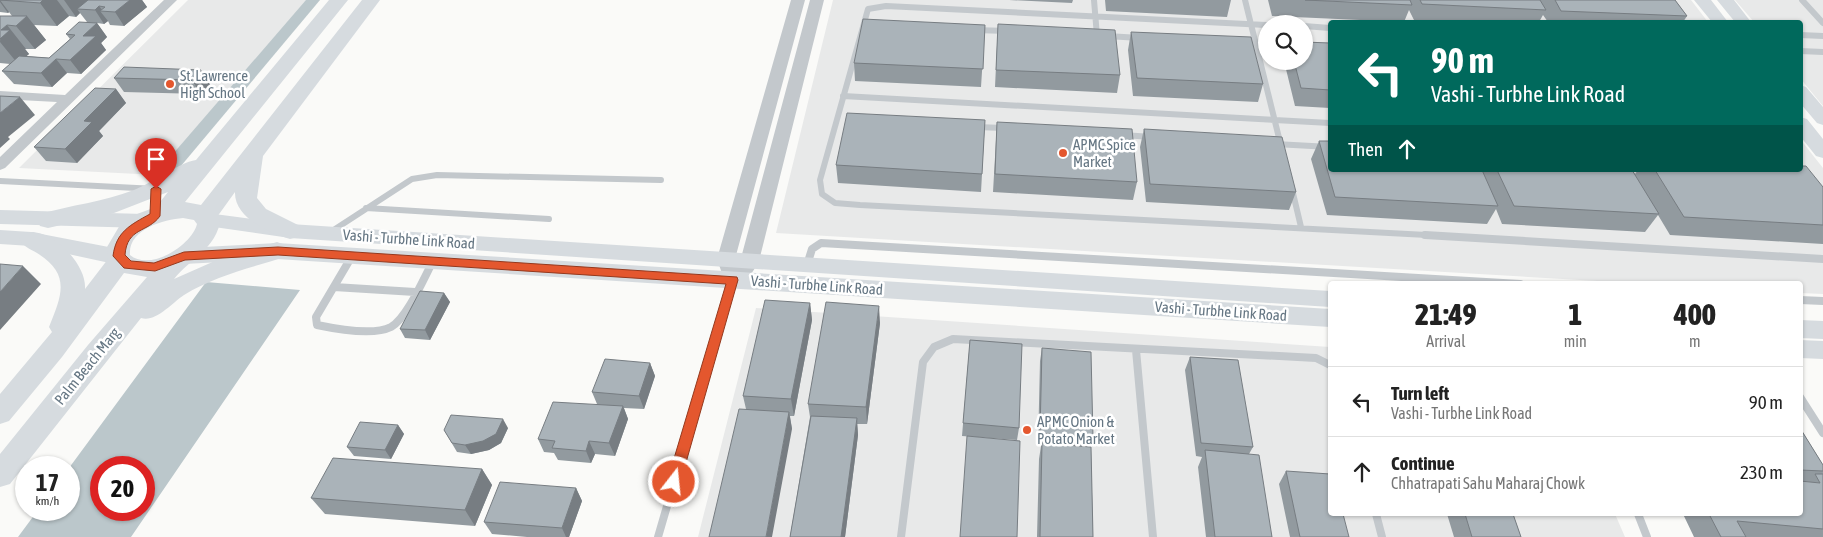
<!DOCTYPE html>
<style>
body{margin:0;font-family:"Asap Condensed",sans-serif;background:#f6f6f6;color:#222;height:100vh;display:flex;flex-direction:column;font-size:19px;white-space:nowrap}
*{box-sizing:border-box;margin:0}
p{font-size:16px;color:#767676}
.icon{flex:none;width:28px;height:28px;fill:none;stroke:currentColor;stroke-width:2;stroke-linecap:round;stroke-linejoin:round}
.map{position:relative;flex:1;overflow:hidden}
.side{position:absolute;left:1328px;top:281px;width:475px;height:235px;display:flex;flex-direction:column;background:#fff;border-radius:5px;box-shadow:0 1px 4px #0004}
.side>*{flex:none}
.banner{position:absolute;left:1328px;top:20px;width:475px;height:152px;border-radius:5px;box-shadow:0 1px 4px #0004;background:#00695c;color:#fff;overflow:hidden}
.fabs{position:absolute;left:1258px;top:15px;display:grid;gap:10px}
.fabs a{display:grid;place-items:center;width:55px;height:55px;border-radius:50%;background:#fff;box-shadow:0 1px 4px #0004;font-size:25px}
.speed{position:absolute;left:15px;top:456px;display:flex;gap:10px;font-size:25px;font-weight:700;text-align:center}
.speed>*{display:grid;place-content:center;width:65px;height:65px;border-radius:50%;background:#fff;box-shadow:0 1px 4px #0004;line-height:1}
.speed small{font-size:12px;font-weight:400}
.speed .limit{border:8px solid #d22;background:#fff;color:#111}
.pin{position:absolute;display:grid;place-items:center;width:42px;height:42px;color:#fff;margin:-51px -21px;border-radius:50% 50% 50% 0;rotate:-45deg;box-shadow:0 0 5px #0007}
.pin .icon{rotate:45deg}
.me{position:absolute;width:55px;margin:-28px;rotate:16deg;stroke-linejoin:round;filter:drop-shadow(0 0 4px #0008)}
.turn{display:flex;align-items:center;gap:18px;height:105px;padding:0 20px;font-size:22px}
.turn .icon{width:65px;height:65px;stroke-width:2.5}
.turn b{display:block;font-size:35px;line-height:42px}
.then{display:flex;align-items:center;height:48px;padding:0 20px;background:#0003;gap:10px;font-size:19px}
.eta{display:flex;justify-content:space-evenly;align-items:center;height:85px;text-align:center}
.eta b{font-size:30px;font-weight:800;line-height:35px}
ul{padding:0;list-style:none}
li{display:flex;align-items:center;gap:15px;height:70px;padding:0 20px;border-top:1px solid #e0e0e0}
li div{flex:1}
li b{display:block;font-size:19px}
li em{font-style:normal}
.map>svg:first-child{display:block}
.built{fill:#e8e9e9;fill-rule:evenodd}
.water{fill:#bbc7cb;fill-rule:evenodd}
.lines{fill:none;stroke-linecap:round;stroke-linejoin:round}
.canal{fill:#bbc7cb;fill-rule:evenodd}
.service-far1{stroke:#c3c8cc;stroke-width:6}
.service{stroke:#c3c8cc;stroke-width:8}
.minor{fill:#c3c8cc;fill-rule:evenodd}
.tertiary{fill:#c3c8cc;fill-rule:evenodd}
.secondary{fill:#d6dbdf;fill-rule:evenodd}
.primary{fill:#d6dbdf;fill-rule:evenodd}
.wall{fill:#929a9f;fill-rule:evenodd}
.shaded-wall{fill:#777d82}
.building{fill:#aab3b9;stroke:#777d82}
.route{fill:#e4572e;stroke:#94391e}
.poi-dot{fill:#e4572e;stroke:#fff;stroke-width:2}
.labels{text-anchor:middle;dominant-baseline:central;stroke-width:5;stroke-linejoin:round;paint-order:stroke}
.poi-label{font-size:15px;fill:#657683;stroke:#fff;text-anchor:start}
.street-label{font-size:15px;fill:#657683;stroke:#fff}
</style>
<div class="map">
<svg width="1823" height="537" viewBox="0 0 1823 537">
<rect width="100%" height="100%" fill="#fafaf8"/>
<path class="built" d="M 188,0 L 309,0 L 158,175 L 19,168 Z
M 833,0 L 1691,0 L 1708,22 L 1330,22 L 1330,170 L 1800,170 L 1800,139 L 1823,168 L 1823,294 L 1800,293 L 1800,284 L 1649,284 L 776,233 ZM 1266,24 L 1304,24 L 1304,61 L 1266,61 Z
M 1735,0 L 1823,0 L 1823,106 L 1800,78 L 1800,22 L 1754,22 Z
M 756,308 L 1330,347 L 1330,514 L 1615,514 L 1625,537 L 698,537 Z"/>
<path class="water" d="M 206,282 L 300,290 L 131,537 L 18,537 L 38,510 L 69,510 L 69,468 ZM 101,468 L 144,468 L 144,510 L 101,510 Z"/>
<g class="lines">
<path class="canal" d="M 306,0 L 320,0 L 165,185 L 153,185 L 151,181 L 153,177 Z"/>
<path class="service-far1" d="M 1094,0 L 1097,36
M 1245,0 L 1281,146
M 1802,0 L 1823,23
M 1266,25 L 886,6 L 868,9 L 820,180 L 822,194 L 835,203 L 860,205 L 1446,236
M 1304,26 L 1330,28
M 974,30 L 1008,31
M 1800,35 L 1823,36
M 1107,36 L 1140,38
M 1244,43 L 1266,44
M 1800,51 L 1823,52
M 843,96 L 1330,123
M 976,127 L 1004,128
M 1123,135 L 1152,137
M 1275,144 L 1330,147
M 0,181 L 156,189 L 155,216
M 1292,189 L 1301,227
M 366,208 L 549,219
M 329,233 L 412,179 L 437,175 L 661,180"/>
<path class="service" d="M 1425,235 L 1823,259
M 352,256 L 316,317 L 317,325 C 336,329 373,336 391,327 C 407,318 424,278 433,261
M 807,265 L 812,249 L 821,243 L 1520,284
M 334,287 L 415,292
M 1800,300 L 1823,301
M 1136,350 L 1153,537
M 1800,397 L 1823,433
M 1376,514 L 1382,537
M 1638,514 L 1647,537
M 658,537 L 733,280
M 901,537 L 923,362 L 934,347 L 953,339 L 1316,358 L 1330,365"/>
<path class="minor" d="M 164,0 L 177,0 L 5,168 L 0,170 L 0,157 L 57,102 L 0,99 L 0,91 L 65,95 Z"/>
<path class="tertiary" d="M 791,0 L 805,0 L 735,259 L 737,263 L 741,258 L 810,0 L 824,0 L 759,261 C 753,273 741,290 726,285 L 717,259 Z"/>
<path class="secondary" d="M 1694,0 L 1711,0 L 1728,22 L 1712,22 Z
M 1717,0 L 1734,0 L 1751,22 L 1735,22 Z
M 1800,85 L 1806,87 L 1823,107 L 1823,125 L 1817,123 L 1800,103 Z
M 1800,117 L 1807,119 L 1823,139 L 1823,158 L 1816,156 L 1800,136 Z
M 0,210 L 144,214 L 151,216 L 154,221 L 151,226 L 144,228 L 0,224 Z
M 207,213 L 290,224 L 1330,291 L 1330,307 L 290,238 L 200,225 L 197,220 L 200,215 Z
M 0,230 L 31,232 L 119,249 L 126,252 L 130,257 L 126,262 L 119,265 L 31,246 L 0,244 Z
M 277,243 L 1330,309 L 1330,327 L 277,259 L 184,264 L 177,261 L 173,256 L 177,251 L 184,248 Z
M 1800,320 L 1823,321 L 1823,339 L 1800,338 Z
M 1800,340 L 1823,341 L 1823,359 L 1800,358 Z"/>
<path class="primary" d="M 329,0 L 348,0 L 185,202 L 201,205 L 362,0 L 380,0 L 263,156 L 257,198 L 266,209 L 298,225 L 301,231 L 298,237 L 290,239 C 270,233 234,218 235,192 L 217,217 L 220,223 C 213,251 191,258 174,279 L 217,260 L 277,242 L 285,245 L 289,251 L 285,257 C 250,268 215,276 184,295 C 172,303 155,323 141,318 L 10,484 L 0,487 L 0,454 L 88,345 L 147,277 L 124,273 L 62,357 L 9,421 L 0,424 L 0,394 L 52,332 L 49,327 C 62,295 71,274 37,253 C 30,249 24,247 19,239 L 23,233 C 49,225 87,263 85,289 L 108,259 L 107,247 L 120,225 L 137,214 L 156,207 L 168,192 L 114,213 L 48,228 L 40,226 L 37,220 L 40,214 C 71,205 103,202 134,190 C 152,183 178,163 196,160 ZM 183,218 L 194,220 L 197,224 C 192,245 150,272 130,255 C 128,229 163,220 183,218 Z"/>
</g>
<path class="wall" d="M 0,0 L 142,0 L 147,7 L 124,26 L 110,25 L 108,21 L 104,24 L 97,23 L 107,37 L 101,43 L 106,50 L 81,74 L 67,73 L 52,87 L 14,84 L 2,71 L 10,64 L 0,63 L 0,16 L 12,16 L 9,12 L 8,13 L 0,12 ZM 80,13 L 87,22 L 66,34 L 70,39 L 49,58 L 26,56 L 29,54 L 25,49 L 35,49 L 46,40 L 34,25 L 57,26 L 69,16 L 76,17 Z
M 1009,0 L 1073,0 L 1072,3 Z
M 1105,0 L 1231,0 L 1227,17 L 1106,11 Z
M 1268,0 L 1675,0 L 1687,16 L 1683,22 L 1548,22 L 1543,15 L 1539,22 L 1415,22 L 1409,10 L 1404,22 L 1272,16 Z
M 998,24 L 1120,75 L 1117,93 L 995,87 Z
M 985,25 L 981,87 L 855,81 L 854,63 Z
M 1131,32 L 1263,84 L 1258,102 L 1133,96 L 1128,50 Z
M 1330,43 L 1330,108 L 1295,106 L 1284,61 L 1304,61 Z
M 124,67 L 210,84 L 201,94 L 124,92 L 114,78 Z
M 116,89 L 126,103 L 99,131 L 103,136 L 77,163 L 46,161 L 34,147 Z
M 985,120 L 981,192 L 838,183 L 836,165 Z
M 997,122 L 1137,182 L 1133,200 L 993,192 Z
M 1144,129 L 1296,192 L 1289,210 L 1146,202 L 1140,147 Z
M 1319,141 L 1330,170 L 1632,170 L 1635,174 L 1638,170 L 1800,170 L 1823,187 L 1823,244 L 1670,235 L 1658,215 L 1645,232 L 1502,224 L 1496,209 L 1487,224 L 1327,215 L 1311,159 Z
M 444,293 L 450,302 L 430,340 L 405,338 L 400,329 Z
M 810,303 L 812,320 L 794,416 L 790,416 L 792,429 L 746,409 L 743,396 Z
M 880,323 L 867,424 L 857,424 L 858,435 L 845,537 L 790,537 L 810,417 L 808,404 Z
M 970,340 L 1019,428 L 1017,440 L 962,436 Z
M 1042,348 L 1093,438 L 1091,447 L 1093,537 L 1037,537 L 1039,459 L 1041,446 L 1038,446 L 1040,361 Z
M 1190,357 L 1253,447 L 1249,454 L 1272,537 L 1206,537 L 1198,467 L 1202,457 L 1196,456 L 1185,370 Z
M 650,363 L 655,376 L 644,409 L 624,408 L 628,419 L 615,456 L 595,454 L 591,463 L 558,460 L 554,453 L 544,452 L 538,439 L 597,404 L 592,392 Z
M 398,425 L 404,434 L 391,459 L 354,456 L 347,447 Z
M 508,428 L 501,443 L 489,450 L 471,454 L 457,452 L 444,430 Z
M 1800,428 L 1823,465 L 1823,537 L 1694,537 L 1683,514 L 1800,514 Z
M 482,469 L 492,485 L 475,526 L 325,514 L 311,498 Z
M 1286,471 L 1349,537 L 1290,537 L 1279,484 Z
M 576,488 L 582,501 L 569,537 L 527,537 L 492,534 L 484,522 Z
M 1447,514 L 1513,514 L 1521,537 L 1454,537 Z"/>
<path class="shaded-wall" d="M 0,0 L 9,12 L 8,13 L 0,2 Z
M 43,0 L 57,0 L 69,16 L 57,26 L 40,3 Z
M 64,0 L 95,0 L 77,9 L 80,13 L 76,17 Z
M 130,0 L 142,0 L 147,7 L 124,26 L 115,12 Z
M 99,6 L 103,11 L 100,11 L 108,21 L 104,24 L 95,10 Z
M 27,16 L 46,40 L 35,49 L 16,26 Z
M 97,23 L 107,37 L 101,43 L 106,50 L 81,74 L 70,60 L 83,36 Z
M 7,25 L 26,49 L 25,49 L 29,54 L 18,64 L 0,42 L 1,30 Z
M 56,59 L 67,73 L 52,87 L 41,73 Z
M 201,70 L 210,84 L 201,94 L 192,80 Z
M 116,89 L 126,103 L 99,131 L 103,136 L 77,163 L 65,149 L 84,121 Z
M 20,97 L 35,115 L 8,137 L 10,139 L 0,148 L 0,113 Z
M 23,266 L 41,284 L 0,330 L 0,292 Z
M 444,293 L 450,302 L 430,340 L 425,330 Z
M 810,303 L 812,320 L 794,416 L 791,399 Z
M 879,306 L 880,323 L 867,424 L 866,407 Z
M 650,363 L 655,376 L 644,409 L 639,396 Z
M 623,406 L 628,419 L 615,456 L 609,443 Z
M 789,412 L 792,429 L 772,537 L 766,537 Z
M 857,418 L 858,435 L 845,537 L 841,537 Z
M 503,419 L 508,428 L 501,443 L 489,450 L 471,454 L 465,445 Z
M 398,425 L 404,434 L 391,459 L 385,450 Z
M 589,441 L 595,454 L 591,463 L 586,451 Z
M 482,469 L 492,485 L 475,526 L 465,510 Z
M 576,488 L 582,501 L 569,537 L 566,537 L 562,528 Z"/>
<path class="building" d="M 0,0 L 43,0 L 40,3 Z
M 88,0 L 130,0 L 115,12 L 100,11 L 105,7 L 99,6 L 95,10 L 77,9 Z
M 1305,0 L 1410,0 L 1412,5 Z
M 1420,0 L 1540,0 L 1546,10 L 1422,4 Z
M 1555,0 L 1675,0 L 1687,16 L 1561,11 Z
M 0,16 L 27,16 L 16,26 L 7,25 L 1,30 L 10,30 L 0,39 Z
M 863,19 L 985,25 L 983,69 L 854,63 Z
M 79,22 L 97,23 L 83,36 L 96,36 L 70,60 L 56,59 L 41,73 L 2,71 L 19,56 L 49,58 L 75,35 L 66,34 Z
M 998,24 L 1115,30 L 1120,75 L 996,70 Z
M 1131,32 L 1251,37 L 1263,84 L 1137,78 Z
M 1304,42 L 1330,43 L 1330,90 L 1301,88 L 1294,61 L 1304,61 Z
M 124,67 L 201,70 L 192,80 L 114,78 Z
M 95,88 L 116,89 L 84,121 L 92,122 L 65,149 L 34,147 Z
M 0,96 L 20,97 L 0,113 Z
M 847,113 L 985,120 L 982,174 L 836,165 Z
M 997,122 L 1132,129 L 1137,182 L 995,174 Z
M 1144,129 L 1282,137 L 1296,192 L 1150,184 Z
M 1319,141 L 1330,141 L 1330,170 L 1482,170 L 1498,206 L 1335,197 Z
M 1800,166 L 1806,166 L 1823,187 L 1823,225 L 1684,217 L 1655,170 L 1800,170 Z
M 1497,170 L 1632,170 L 1659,214 L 1514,206 Z
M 0,264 L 23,266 L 0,292 Z
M 420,291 L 444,293 L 425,330 L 400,329 Z
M 765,300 L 810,303 L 791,399 L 743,396 Z
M 826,302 L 879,306 L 866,407 L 808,404 Z
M 970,340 L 1022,344 L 1019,428 L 963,423 Z
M 1042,348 L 1091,352 L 1093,438 L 1040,433 Z
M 1190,357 L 1238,360 L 1253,447 L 1201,443 Z
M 605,359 L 650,363 L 639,396 L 592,392 Z
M 553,402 L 623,406 L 609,443 L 589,441 L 586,451 L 552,448 L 555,441 L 538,439 Z
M 739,409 L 789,412 L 766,537 L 709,537 Z
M 451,415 L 503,419 L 496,434 L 483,441 L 465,445 L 452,443 L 444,430 Z
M 811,416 L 857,418 L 841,537 L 790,537 Z
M 360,422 L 398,425 L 385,450 L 347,447 Z
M 1800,428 L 1823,465 L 1823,471 L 1800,470 Z
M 967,436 L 1020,441 L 1017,537 L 960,537 Z
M 1042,443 L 1091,447 L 1093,537 L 1040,537 Z
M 1205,450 L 1259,455 L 1272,537 L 1215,537 Z
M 333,458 L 482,469 L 465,510 L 311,498 Z
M 1286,471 L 1330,474 L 1330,514 L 1343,514 L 1349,537 L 1300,537 Z
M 1815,474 L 1823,474 L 1823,529 L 1737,521 L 1746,537 L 1721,537 L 1709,514 L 1800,514 L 1800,481 L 1820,483 Z
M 500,482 L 576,488 L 562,528 L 484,522 Z
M 1465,514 L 1513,514 L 1521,537 L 1472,537 Z"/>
<path class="route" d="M 156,186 L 161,189 L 160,216 C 148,233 127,227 125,255 L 131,261 L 154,263 L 184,252 L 278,247 L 737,277 L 738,280 L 679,487 L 674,489 L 669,487 L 667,482 L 726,284 L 278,255 L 185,260 L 155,271 L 124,268 L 113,256 C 116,232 130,225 150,214 L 151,189 Z"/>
<g class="poi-dot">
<circle cx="170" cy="84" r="5"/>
<circle cx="1063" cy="153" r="5"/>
<circle cx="1027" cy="430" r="5"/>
</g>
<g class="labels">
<g class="poi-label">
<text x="180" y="75">St. Lawrence<tspan x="180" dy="17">High School</tspan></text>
<text x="1073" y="144">APMC Spice<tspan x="1073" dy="17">Market</tspan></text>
<text x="1037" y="421">APMC Onion &amp;<tspan x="1037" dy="17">Potato Market</tspan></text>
</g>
<g class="street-label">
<text transform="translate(409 239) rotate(4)">Vashi - Turbhe Link Road</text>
<text transform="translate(817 285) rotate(4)">Vashi - Turbhe Link Road</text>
<text transform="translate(1221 311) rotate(4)">Vashi - Turbhe Link Road</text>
<text transform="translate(87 366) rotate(-51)">Palm Beach Marg</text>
</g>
</g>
</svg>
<div class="fabs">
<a><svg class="icon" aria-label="search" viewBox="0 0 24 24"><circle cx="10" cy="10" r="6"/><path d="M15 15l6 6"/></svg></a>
</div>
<div class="speed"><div>17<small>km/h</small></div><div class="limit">20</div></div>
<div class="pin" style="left:156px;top:189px;background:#d93025"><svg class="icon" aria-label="arrive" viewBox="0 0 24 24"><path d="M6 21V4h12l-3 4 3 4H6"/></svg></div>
<svg class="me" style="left:674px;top:482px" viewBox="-20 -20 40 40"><circle r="17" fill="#e4572e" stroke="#fff" stroke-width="3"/><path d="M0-11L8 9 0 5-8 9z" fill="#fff"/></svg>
<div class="banner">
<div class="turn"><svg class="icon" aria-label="left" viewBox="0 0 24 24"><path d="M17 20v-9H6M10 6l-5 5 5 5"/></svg><div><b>90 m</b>Vashi - Turbhe Link Road</div></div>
<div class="then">Then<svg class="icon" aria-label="ahead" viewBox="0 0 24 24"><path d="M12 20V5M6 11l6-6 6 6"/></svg></div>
</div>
<section class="side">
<div class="eta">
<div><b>21:49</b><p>Arrival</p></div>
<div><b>1</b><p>min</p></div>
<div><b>400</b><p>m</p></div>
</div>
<ul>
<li><svg class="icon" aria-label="left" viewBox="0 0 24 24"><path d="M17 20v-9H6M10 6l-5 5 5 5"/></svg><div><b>Turn left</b><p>Vashi - Turbhe Link Road</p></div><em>90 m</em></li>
<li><svg class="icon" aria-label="ahead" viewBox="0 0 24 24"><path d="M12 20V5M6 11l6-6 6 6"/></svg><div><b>Continue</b><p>Chhatrapati Sahu Maharaj Chowk</p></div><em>230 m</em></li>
</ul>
</section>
</div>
